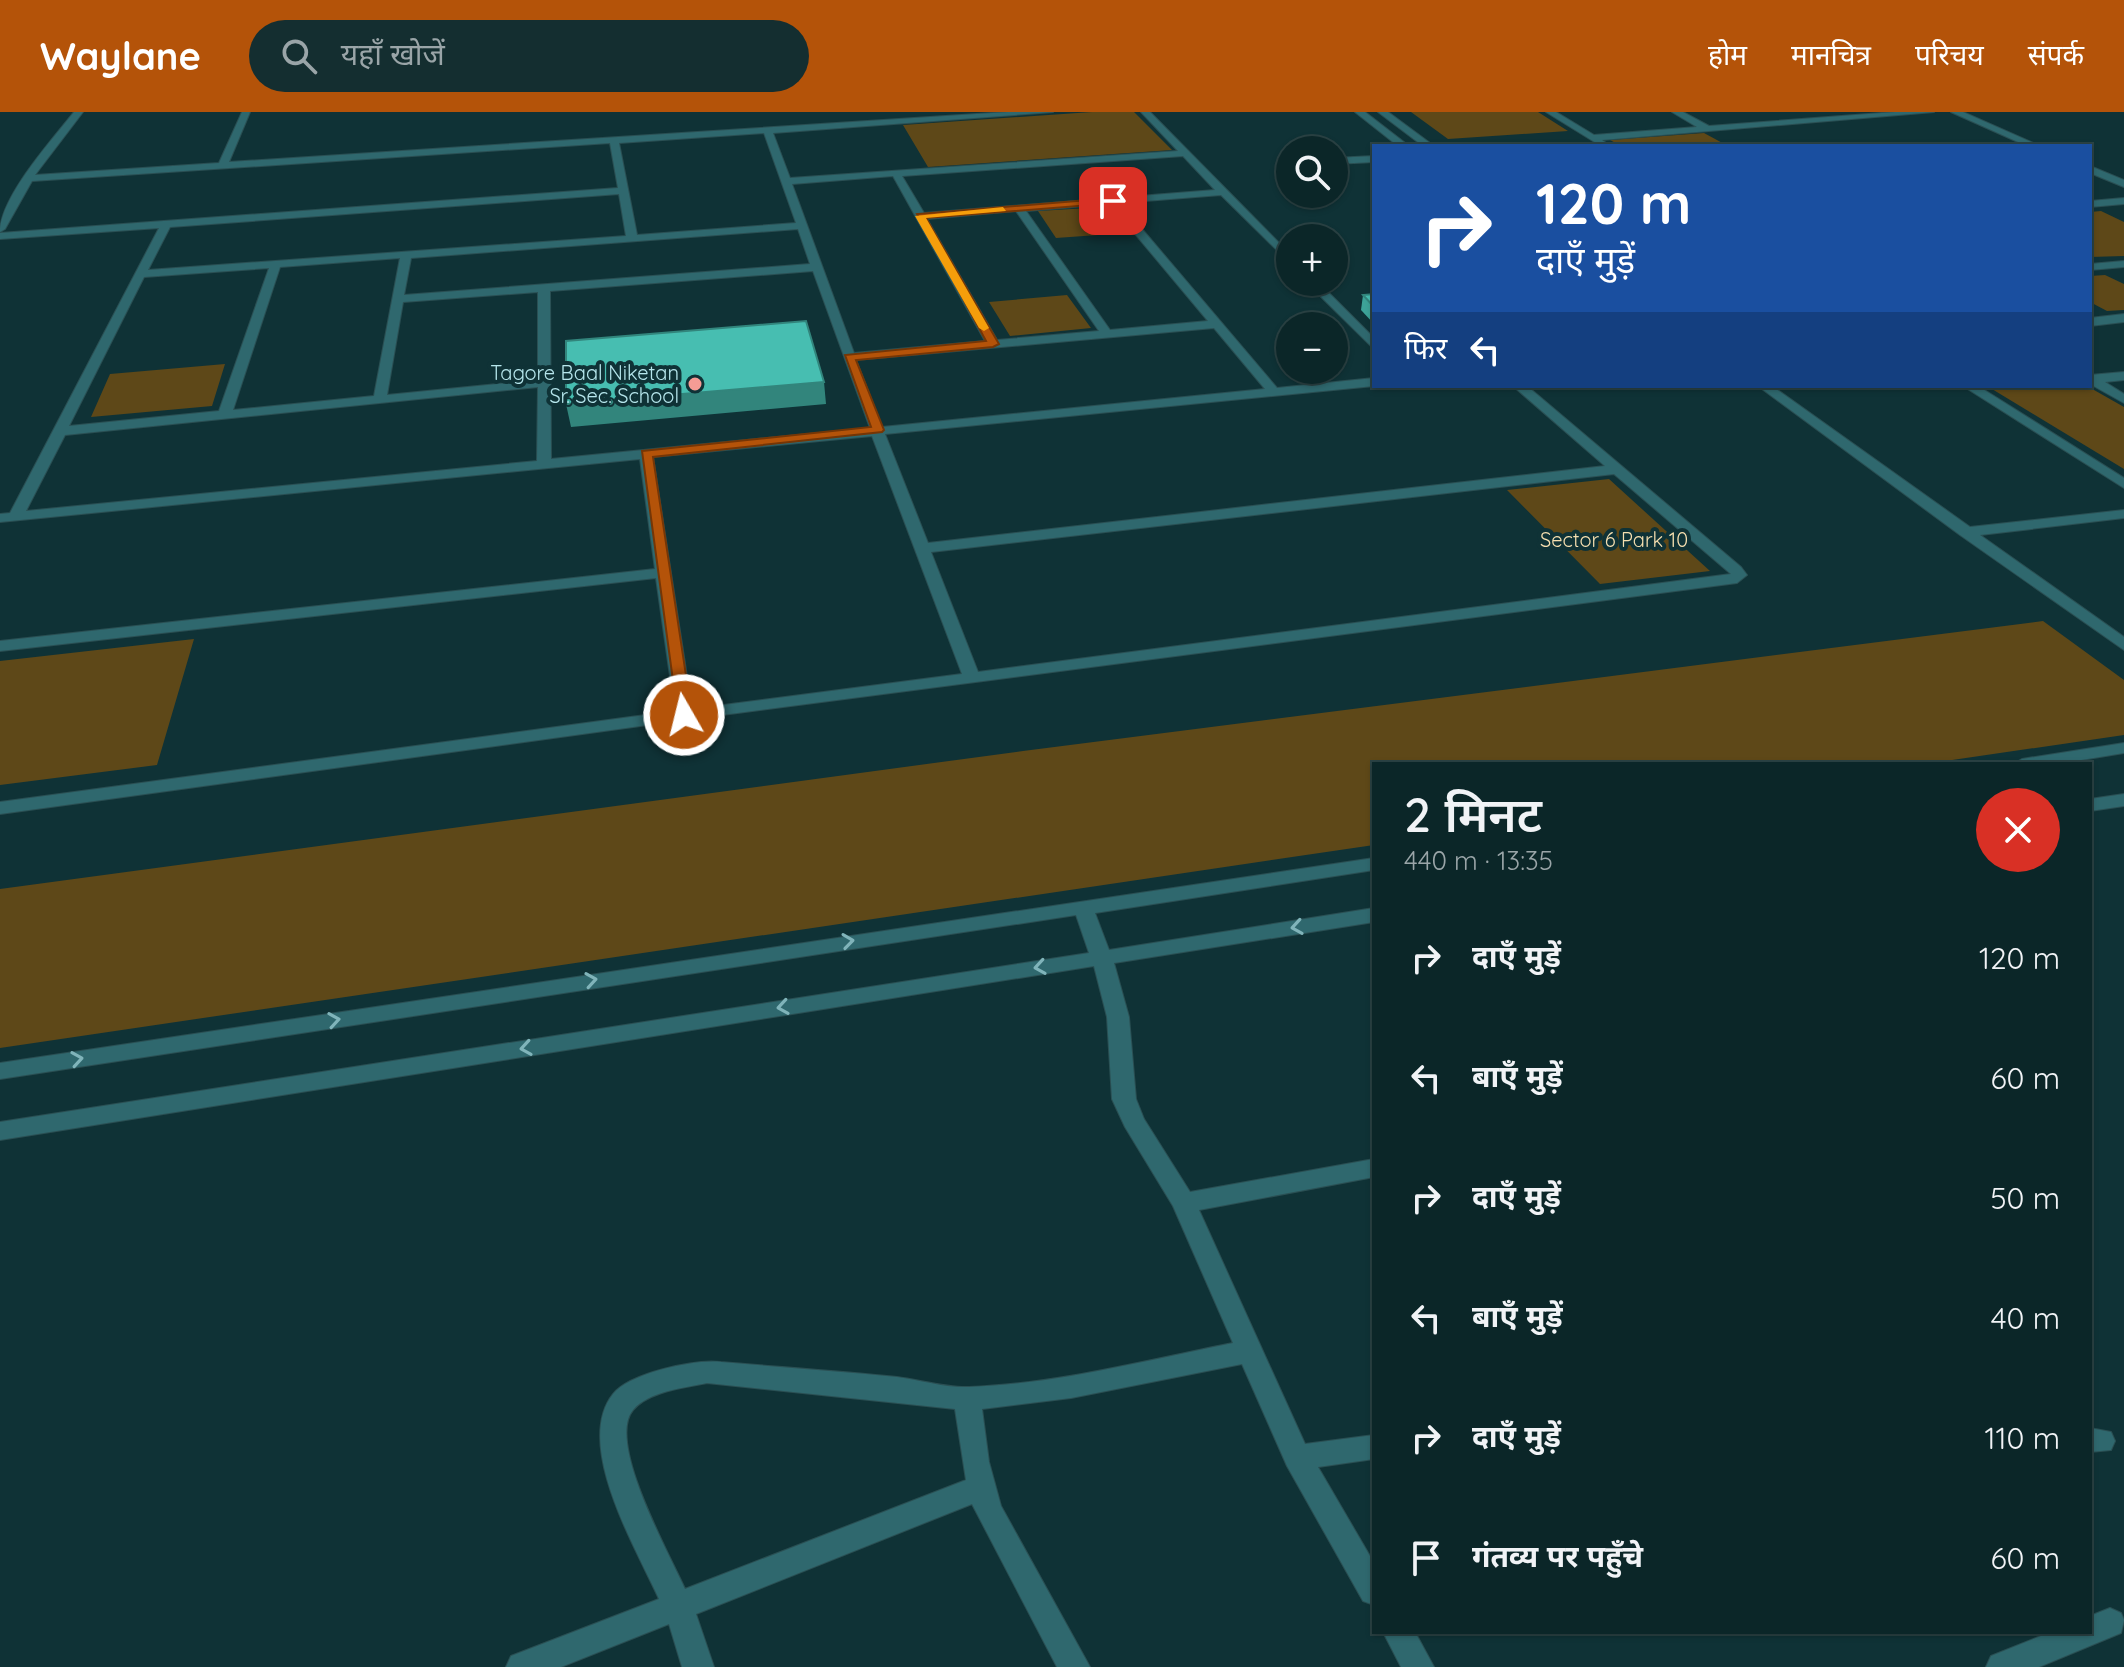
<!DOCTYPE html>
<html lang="hi">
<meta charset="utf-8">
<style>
body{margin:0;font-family:Quicksand,"Noto Sans Devanagari",sans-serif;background:#142e30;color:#f1f3f6;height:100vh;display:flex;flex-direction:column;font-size:30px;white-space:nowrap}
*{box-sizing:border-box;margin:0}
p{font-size:26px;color:#9aa5a8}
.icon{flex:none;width:44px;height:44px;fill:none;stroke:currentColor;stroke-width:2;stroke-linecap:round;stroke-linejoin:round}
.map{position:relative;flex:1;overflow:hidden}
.details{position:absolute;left:1372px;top:650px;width:720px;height:872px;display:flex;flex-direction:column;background:#0b2628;border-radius:0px;box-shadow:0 2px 6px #0004,0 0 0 2px #2b4345}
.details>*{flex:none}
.guide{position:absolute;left:1372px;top:32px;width:720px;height:244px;border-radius:0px;box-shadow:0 2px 6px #0004,0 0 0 2px #2b4345;background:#1a4fa0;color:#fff;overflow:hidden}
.controls{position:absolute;left:1276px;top:24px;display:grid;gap:16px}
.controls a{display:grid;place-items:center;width:72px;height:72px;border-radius:50%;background:#0b2628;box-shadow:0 2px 6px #0004,0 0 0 2px #2b4345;font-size:40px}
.pin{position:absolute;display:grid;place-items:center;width:68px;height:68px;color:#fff;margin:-34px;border-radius:16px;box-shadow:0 4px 12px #0006}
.me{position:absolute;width:88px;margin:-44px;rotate:352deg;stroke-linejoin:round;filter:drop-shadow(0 0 6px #0008)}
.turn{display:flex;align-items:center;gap:28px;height:168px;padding:0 32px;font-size:36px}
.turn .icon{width:104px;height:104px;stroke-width:2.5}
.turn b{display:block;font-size:56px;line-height:68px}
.then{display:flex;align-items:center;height:76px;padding:0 32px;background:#0003;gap:16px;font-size:30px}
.round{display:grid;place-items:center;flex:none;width:84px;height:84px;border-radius:42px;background:#142e30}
.headline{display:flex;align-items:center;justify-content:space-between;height:136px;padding:0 32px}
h1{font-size:48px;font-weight:600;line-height:60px}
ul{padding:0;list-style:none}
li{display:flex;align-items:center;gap:24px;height:120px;padding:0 32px}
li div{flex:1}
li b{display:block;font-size:30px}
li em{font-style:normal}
header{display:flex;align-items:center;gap:48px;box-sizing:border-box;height:112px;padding:0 40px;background:#b45309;color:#fff}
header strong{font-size:38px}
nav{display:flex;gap:44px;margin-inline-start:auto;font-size:28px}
.search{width:560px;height:72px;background:#142e30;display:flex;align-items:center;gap:20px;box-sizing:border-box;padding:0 28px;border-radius:44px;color:#9aa5a8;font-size:30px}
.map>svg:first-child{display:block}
.green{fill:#5e4818}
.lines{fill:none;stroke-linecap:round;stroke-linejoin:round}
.minor-casing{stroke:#2a4f53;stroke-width:2}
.minor{fill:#2f686e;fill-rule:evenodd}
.wall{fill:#3da398}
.shaded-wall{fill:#32857c}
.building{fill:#47beb1;stroke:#32857c;stroke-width:2}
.oneway{stroke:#80b4ba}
.route{fill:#b45309;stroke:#753606;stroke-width:2}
.slow{fill:#f59e0b}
.poi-dot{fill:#f59c95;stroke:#0f3236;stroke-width:3}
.labels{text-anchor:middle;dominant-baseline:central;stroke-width:8;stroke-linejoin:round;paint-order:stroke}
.far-poi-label{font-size:20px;fill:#b6e6ec;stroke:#0f3236;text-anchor:end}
.far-park-label{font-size:20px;fill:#f6dfb0;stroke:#0f3236}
</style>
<header>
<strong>Waylane</strong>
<div class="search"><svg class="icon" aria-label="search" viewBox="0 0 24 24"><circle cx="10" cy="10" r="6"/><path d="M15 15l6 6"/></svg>यहाँ खोजें</div>
<nav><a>होम</a><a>मानचित्र</a><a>परिचय</a><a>संपर्क</a></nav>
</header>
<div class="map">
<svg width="2124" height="1555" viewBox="0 0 2124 1555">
<rect width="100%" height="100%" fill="#0f3236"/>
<path class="green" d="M 1092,0 L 1134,0 L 1172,38 L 928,55 L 903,13 Z
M 1411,0 L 1538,0 L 1568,19 L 1448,27 Z
M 1704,21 L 1728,34 L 1621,34 L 1610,28 Z
M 1105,95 L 1126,121 L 1056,126 L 1038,99 Z
M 2101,99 L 2124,110 L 2124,144 L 2090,145 L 2090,100 Z
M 2105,163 L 2124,172 L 2124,198 L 2107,199 L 2090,190 L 2090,164 Z
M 1067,183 L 1091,216 L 1010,224 L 989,190 Z
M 225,252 L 212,294 L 91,305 L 110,262 Z
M 1987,274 L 2087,274 L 2124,295 L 2124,357 Z
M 1609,367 L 1710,459 L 1600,472 L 1507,378 Z
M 2043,509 L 2124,568 L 2124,623 L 1925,652 L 1374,652 L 1374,733 L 0,936 L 0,777 L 1023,639 Z
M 194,527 L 157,653 L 0,673 L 0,549 Z"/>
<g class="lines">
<defs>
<path id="minor" d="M 74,0 L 83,0 L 35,63 L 219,51 L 242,0 L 250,0 L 229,50 L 1008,0 L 1053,0 L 773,21 L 790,66 L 1178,39 L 1141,0 L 1150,0 L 1290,142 L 1290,151 L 1221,83 L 1120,91 L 1277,276 L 1374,266 L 1374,274 L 885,322 L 928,431 L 1605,354 L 1513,274 L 1527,274 L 1741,455 L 1747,463 L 1737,471 L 684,608 L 0,702 L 0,690 L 675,599 L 656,466 L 0,539 L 0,529 L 655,457 L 640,347 L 0,410 L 0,402 L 10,401 L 159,116 L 0,127 L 0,121 L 618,76 L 610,31 L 32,69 L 5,117 L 0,120 C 0,85 52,28 74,0 ZM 764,21 L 796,111 L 637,123 L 619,31 ZM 1183,44 L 1215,78 L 924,101 L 902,64 ZM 893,64 L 985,229 L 854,241 L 792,72 ZM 619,82 L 626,124 L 148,158 L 170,115 ZM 1110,92 L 1208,209 L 1110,218 L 1026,99 ZM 1016,99 L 1099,219 L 997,228 L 927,107 ZM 798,117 L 810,152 L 404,183 L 411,146 ZM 400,146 L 374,284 L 233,298 L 280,155 ZM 269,156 L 219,299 L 69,314 L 144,165 ZM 813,159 L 870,316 L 551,347 L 550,179 ZM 538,180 L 538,268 L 387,283 L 403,190 ZM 1214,216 L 1265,277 L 882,315 L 856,248 ZM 538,275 L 537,349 L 26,399 L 65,323 ZM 872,324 L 962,562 L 692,597 L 653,345 ZM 1614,362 L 1731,462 L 978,560 L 931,440 Z
M 1355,0 L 1365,0 L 1409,34 L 1398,34 Z
M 1378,0 L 1388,0 L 1434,34 L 1423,34 Z
M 1546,0 L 1556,0 L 1594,23 L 1697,15 L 1672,0 L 1683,0 L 1709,14 L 1895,0 L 1934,0 L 1602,28 L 1606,31 L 1601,34 Z
M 1951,0 L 1963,0 L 2040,34 L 2027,34 Z
M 1374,44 L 1374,50 L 1334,52 L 1334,46 Z
M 2090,54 L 2124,68 L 2124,75 L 2090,61 Z
M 2124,86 L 2124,92 L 2090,95 L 2090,89 Z
M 2124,149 L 2124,155 L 2090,158 L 2090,152 Z
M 1306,170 L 1318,170 L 1374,226 L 1374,237 Z
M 2124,202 L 2124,210 L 2090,214 L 2090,206 Z
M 2124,260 L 2124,268 L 2105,270 L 2124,282 L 2124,291 L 2090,272 L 2090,263 Z
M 1758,274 L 1772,274 L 1970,415 L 2124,398 L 2124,406 L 1980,423 L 2124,525 L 2124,538 L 1960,423 Z
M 1963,274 L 1978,274 L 2124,366 L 2124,376 Z
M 2124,631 L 2124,641 L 2057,652 L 2013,652 L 2022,647 Z
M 2124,682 L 2124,694 L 2090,699 L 2090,687 Z
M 1374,746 L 1374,758 L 1095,801 L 1109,838 L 1374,796 L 1374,810 L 1114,851 L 1129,905 L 1136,987 L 1144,1007 L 1190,1080 L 1374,1047 L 1374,1065 L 1199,1098 L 1305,1332 L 1374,1323 L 1374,1347 L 1318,1355 L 1374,1451 L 1374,1493 L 1363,1489 L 1287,1354 L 1242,1252 L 1071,1286 L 982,1297 L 989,1350 L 1001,1394 L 1090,1555 L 1057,1555 L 972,1392 L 696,1502 L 714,1555 L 682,1555 L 669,1512 L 561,1555 L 506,1555 L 511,1544 L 659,1487 C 637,1438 573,1332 613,1282 C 630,1261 695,1247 721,1250 C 779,1255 838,1259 897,1265 C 920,1268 946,1276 969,1275 C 1057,1272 1147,1248 1233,1231 L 1173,1094 L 1125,1015 L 1112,987 L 1107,905 L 1094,854 L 0,1028 L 0,1010 L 1089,841 L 1076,803 L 0,967 L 0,951 ZM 707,1271 L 955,1297 L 966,1368 L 685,1477 C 670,1443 606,1330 633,1298 C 649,1279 684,1276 707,1271 Z
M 2090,1316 L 2111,1320 L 2115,1329 L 2111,1338 L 2090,1340 Z
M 2110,1496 L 2121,1501 L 2124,1508 L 2121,1521 L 2039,1555 L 1986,1555 L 1991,1544 L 2051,1520 L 2090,1520 L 2090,1504 Z
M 1383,1520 L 1415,1520 L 1434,1555 L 1401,1555 Z"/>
</defs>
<use href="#minor" class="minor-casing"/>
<use href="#minor" class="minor"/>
</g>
<path class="wall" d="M 1374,182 L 1374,212 L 1361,198 L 1363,183 Z"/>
<path class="shaded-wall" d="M 824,270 L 826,292 L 571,315 L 566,292 Z"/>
<path class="building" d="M 1374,182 L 1374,195 L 1363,183 Z
M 806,209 L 824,270 L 566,292 L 566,229 Z"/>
<defs><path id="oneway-chevron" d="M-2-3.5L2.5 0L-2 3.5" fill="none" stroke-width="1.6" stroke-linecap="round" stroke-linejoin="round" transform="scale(2)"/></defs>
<g class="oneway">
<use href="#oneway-chevron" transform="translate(1297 815) rotate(171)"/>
<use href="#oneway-chevron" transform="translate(848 829) rotate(-8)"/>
<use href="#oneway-chevron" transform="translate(1040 855) rotate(171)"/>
<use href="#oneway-chevron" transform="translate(591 868) rotate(-9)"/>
<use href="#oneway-chevron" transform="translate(783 895) rotate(171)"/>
<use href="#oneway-chevron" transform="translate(334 908) rotate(-9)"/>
<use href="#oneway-chevron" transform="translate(526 936) rotate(171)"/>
<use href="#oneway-chevron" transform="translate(77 947) rotate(-9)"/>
</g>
<path class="route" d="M 1113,86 L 1116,91 L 926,106 L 999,232 L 993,235 L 856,248 L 884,318 L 882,320 L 653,345 L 692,603 L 689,606 L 678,606 L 642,339 L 871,315 L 845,243 L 986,229 L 917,102 Z"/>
<path class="slow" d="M 1003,95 L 1006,99 L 926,106 L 989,216 L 984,219 L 979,216 L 915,104 Z"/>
<circle class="poi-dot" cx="695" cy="272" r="8"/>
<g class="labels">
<g class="far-poi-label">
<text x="679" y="260">Tagore Baal Niketan<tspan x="679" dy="23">Sr. Sec. School</tspan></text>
</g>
<g class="far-park-label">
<text x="1614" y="427">Sector 6 Park 10</text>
</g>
</g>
</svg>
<div class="controls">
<a><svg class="icon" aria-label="search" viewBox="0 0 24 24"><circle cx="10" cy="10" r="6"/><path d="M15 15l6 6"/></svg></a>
<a>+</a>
<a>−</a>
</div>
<div class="pin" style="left:1113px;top:89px;background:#d93025"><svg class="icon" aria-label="arrive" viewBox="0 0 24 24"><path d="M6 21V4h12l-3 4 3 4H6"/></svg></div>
<svg class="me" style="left:684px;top:603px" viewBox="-20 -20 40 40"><circle r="17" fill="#b45309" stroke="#fff" stroke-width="3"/><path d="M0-11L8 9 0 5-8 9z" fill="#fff"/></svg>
<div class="guide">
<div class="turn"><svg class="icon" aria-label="right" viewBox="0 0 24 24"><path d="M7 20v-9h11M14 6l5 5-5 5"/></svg><div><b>120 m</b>दाएँ मुड़ें</div></div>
<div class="then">फिर<svg class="icon" aria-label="left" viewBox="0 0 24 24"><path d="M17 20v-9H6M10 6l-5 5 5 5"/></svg></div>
</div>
<section class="details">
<div class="headline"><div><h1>2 मिनट</h1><p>440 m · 13:35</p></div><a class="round" style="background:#d93025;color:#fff"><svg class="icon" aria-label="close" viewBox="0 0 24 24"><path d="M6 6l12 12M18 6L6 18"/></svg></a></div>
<ul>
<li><svg class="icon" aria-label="right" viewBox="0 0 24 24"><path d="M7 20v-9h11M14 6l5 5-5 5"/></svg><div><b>दाएँ मुड़ें</b></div><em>120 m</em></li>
<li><svg class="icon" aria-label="left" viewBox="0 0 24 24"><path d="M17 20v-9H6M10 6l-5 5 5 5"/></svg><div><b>बाएँ मुड़ें</b></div><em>60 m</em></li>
<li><svg class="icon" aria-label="right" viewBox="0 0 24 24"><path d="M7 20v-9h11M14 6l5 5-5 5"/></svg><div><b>दाएँ मुड़ें</b></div><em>50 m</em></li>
<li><svg class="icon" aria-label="left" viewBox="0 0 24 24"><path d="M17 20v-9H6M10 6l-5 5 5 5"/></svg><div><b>बाएँ मुड़ें</b></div><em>40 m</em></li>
<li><svg class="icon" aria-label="right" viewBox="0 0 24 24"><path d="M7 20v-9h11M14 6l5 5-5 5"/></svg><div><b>दाएँ मुड़ें</b></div><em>110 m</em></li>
<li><svg class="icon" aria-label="arrive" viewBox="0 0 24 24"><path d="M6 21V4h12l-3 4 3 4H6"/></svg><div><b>गंतव्य पर पहुँचे</b></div><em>60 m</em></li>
</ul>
</section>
</div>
